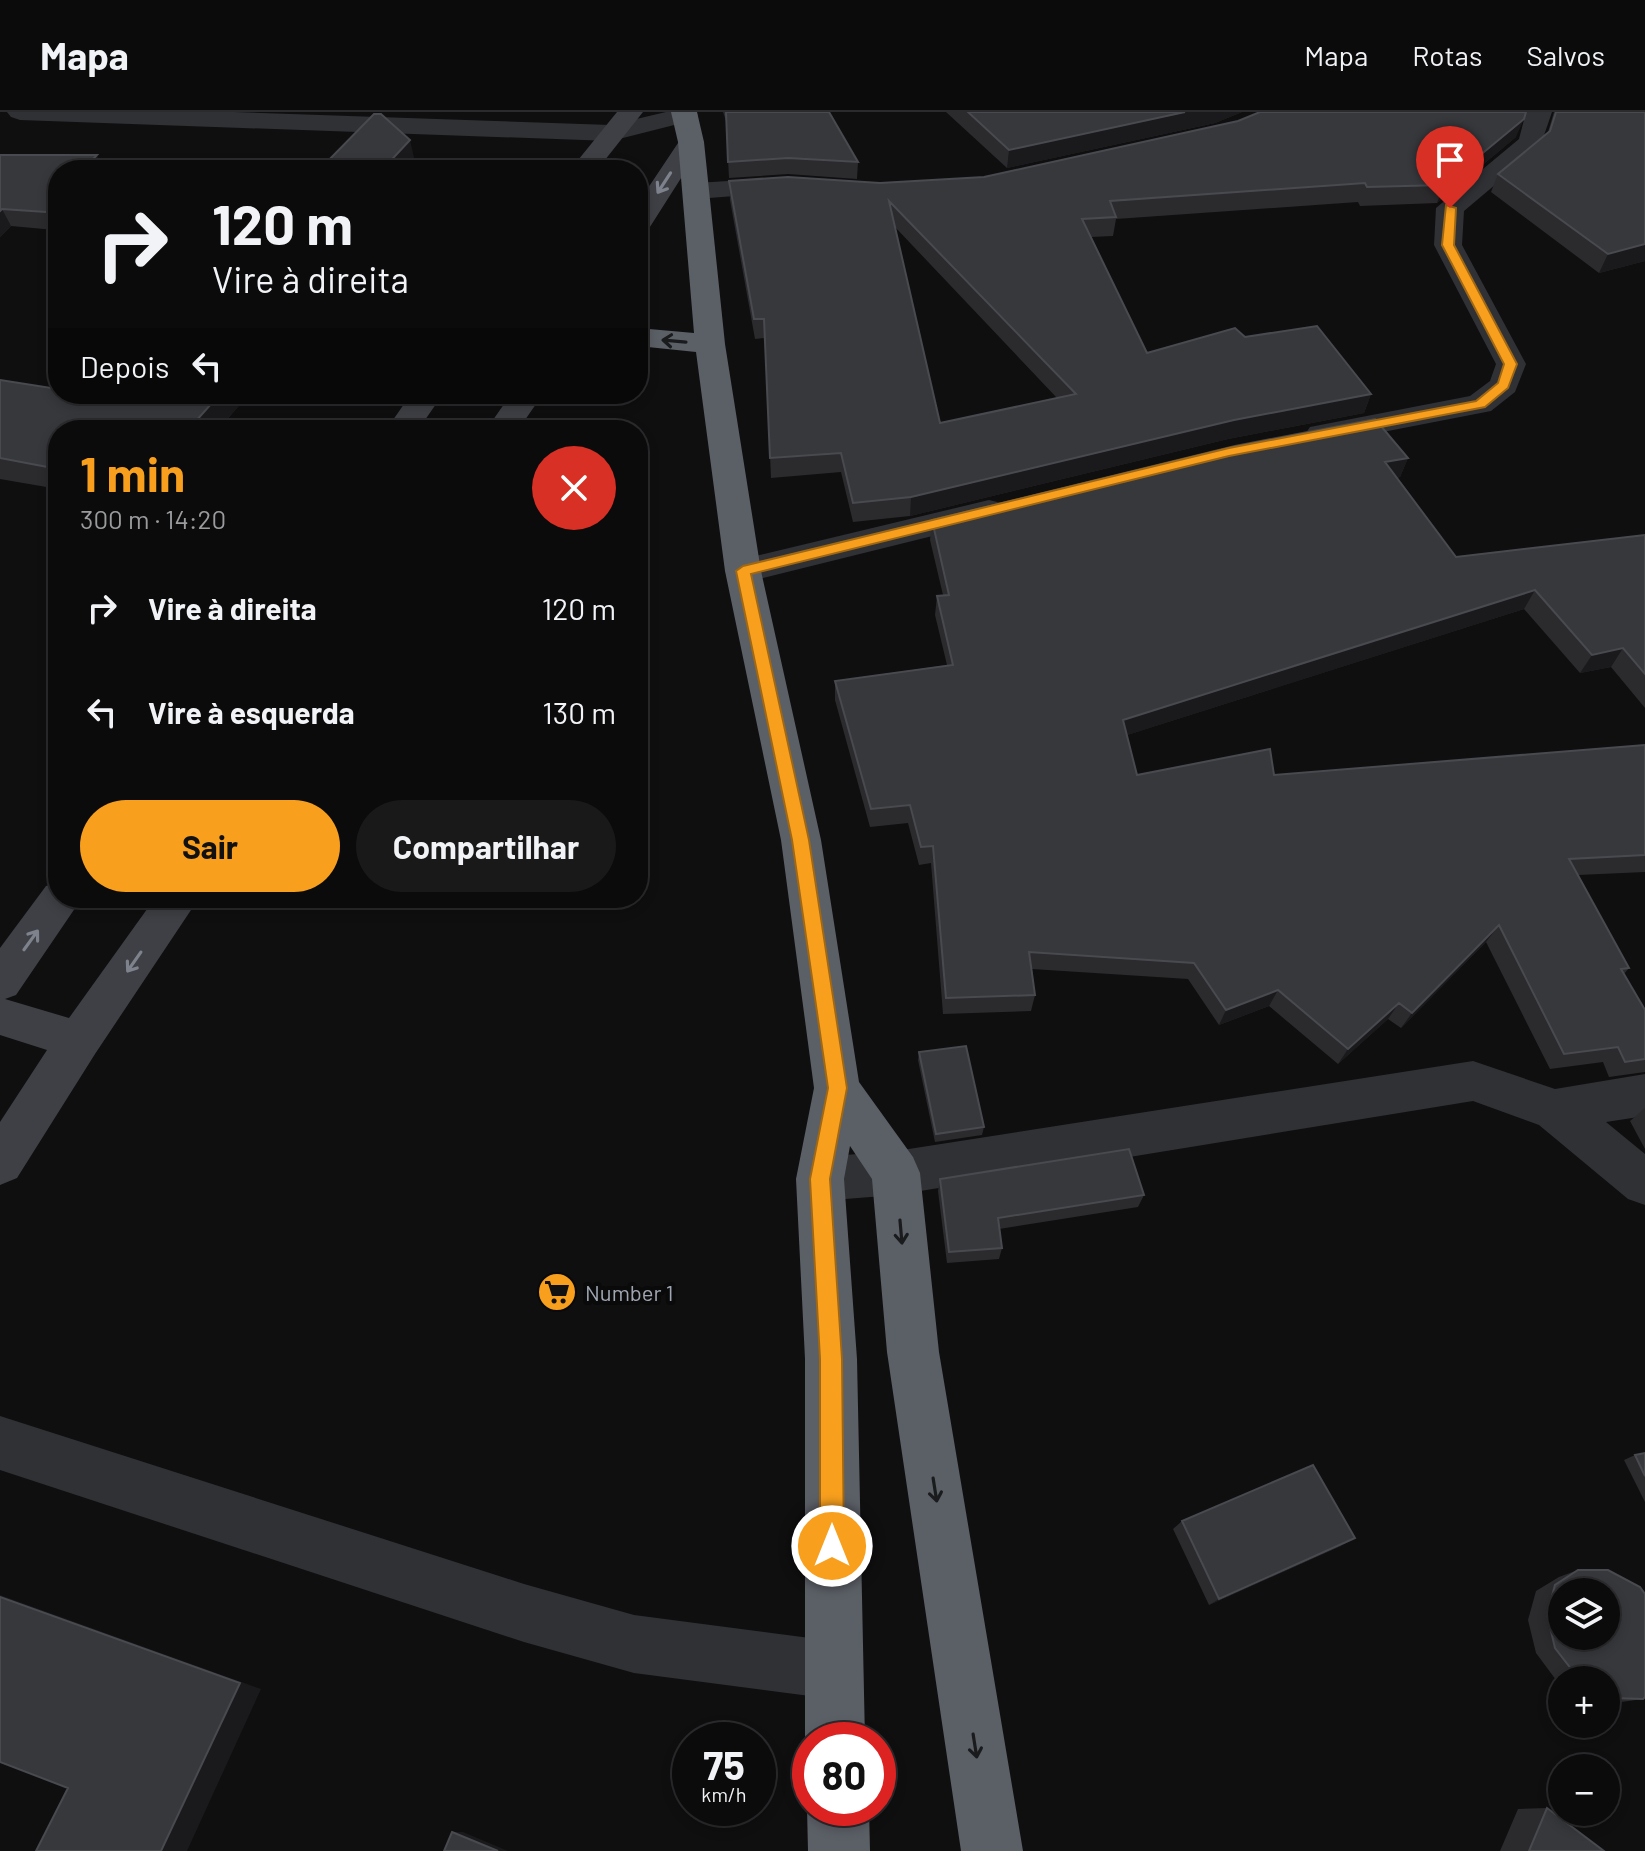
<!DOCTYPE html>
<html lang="pt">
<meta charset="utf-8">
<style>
body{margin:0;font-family:Barlow,sans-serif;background:#19191a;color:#f1f3f6;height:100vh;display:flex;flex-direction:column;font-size:30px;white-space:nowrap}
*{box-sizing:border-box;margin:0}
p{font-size:26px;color:#9a9b9d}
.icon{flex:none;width:44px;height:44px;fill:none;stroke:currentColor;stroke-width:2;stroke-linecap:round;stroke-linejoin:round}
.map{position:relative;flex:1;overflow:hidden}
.drawer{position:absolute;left:48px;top:308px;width:600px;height:488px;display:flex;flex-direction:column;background:#0b0b0c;border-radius:32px;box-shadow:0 4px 12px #0003,0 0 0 2px #2b2b2d}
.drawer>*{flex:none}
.banner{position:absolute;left:48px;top:48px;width:600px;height:244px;border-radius:32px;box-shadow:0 4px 12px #0003,0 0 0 2px #2b2b2d;background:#0b0b0c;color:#f1f3f6;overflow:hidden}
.tools{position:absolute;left:1548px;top:1466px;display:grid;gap:16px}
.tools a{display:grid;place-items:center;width:72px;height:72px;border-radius:50%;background:#0b0b0c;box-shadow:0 4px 12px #0003,0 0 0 2px #2b2b2d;font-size:40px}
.speed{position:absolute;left:672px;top:1610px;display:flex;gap:16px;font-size:40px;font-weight:700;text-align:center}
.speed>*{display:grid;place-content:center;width:104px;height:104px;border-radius:50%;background:#0b0b0c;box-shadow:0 4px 12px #0003,0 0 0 2px #2b2b2d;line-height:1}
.speed small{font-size:20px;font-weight:400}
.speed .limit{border:12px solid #d22;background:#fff;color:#111}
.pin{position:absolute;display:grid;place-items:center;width:68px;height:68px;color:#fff;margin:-82px -34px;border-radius:50% 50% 50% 0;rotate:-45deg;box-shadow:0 0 8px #0007}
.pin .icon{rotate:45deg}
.me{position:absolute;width:88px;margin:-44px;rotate:0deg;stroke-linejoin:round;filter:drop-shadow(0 0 6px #0008)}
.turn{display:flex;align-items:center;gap:28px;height:168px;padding:0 32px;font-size:36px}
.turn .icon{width:104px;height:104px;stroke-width:2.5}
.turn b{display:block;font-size:56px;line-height:68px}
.then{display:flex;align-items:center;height:76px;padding:0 32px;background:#0003;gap:16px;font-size:30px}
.round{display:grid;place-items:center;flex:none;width:84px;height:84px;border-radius:42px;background:#19191a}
.headline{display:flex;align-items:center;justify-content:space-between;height:136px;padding:0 32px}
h1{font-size:48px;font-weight:700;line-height:60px;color:#f8a01e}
.cta{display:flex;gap:16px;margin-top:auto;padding:16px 32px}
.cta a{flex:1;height:92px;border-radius:48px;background:#f8a01e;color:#111;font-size:32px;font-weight:700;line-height:92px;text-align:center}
.cta a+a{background:#19191a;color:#f1f3f6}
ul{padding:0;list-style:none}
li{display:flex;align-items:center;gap:24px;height:104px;padding:0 32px}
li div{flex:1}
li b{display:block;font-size:30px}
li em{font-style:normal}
header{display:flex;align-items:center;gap:48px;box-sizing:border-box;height:112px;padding:0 40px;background:#0b0b0c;border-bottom:2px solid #2b2b2d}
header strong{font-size:38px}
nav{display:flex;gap:44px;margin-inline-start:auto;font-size:28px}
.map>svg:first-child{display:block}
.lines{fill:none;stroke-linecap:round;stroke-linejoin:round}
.street{fill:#303135;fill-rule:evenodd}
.secondary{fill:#3e4045;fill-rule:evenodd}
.highway{fill:#5b5f66;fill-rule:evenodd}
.wall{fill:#2b2b2e;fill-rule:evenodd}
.shaded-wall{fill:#1a1a1c}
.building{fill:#37383c;stroke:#484a4f;stroke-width:2;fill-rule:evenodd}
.oneway{stroke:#7d828c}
.oneway2{stroke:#1a1b1d}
.route{fill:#f8a01e;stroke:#a16814;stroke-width:2}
.labels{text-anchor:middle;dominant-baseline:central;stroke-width:8;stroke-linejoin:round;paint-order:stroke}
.poi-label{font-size:22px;fill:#9fa6b2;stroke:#0a0a0b;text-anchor:start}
</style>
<header>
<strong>Mapa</strong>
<nav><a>Mapa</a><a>Rotas</a><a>Salvos</a></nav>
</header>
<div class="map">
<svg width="1645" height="1739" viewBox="0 0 1645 1739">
<rect width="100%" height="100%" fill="#0f0f10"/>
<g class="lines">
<path class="street" d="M 7,0 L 234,0 L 611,13 L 666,0 L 696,0 L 698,3 L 694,8 L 611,29 L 20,8 L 11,5 Z
M 1526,0 L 1552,0 L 1540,35 L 1464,99 L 1462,133 L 1526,252 L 1515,280 L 1491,299 L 1321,332 L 1310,329 L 1305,322 L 1310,315 L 1470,284 L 1490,269 L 1496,252 L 1434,133 L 1436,96 L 1519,27 Z
M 791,65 L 800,67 L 804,73 L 800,79 L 696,87 L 687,85 L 683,79 L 687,73 L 696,71 Z
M 989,388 L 1001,391 L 1006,399 L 1001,407 L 743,471 L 731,467 L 725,459 L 731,451 L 743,447 Z
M 1473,949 L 1555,977 L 1645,962 L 1645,1004 L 1606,1010 L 1645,1042 L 1645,1093 L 1628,1087 L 1539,1013 L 1473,989 L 896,1083 L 820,1089 L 803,1083 L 796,1067 L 803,1051 L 820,1045 L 896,1039 Z
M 0,1304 L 524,1472 L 634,1503 L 833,1529 L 854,1537 L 862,1558 L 854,1579 L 833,1587 L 634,1561 L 524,1530 L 0,1358 Z"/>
<path class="secondary" d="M 617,0 L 643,0 L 597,58 L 570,58 Z
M 691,22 L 700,25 L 704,30 L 648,118 L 638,120 L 638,91 L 682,25 Z
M 411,282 L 443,282 L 418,318 L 386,318 Z
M 511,282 L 543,282 L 518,318 L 486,318 Z
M 58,770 L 58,786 L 82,786 L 16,883 L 5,887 L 69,906 L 155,786 L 199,786 L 95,942 L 17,1066 L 0,1073 L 0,1010 L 47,938 L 0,923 L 0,836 L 46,774 Z"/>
<path class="highway" d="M 671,0 L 697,0 L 704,30 L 725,232 L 761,459 L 821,728 L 859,970 L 913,1045 L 920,1061 L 939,1240 L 1023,1739 L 961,1739 L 887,1240 L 872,1067 L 850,1034 L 844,1067 L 857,1247 L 865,1628 L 810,1628 L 810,1641 L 805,1628 L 805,1247 L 796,1067 L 814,976 L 781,728 L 725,459 L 696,240 L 638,234 L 638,216 L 694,221 L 678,30 Z
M 810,1689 L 810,1696 L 869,1696 L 870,1739 L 808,1739 L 807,1696 Z"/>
</g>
<path class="wall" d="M 723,0 L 829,0 L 858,50 L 857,67 L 788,62 L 729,66 L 726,9 Z
M 946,0 L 1242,0 L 1215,11 L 1007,56 Z
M 1554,0 L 1645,0 L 1645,149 L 1599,161 L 1491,80 L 1498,62 L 1548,20 Z
M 1516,25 L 1437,91 L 1360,94 L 1358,90 L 1116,107 L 1113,124 L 1091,125 L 1147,241 L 1245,225 L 1371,282 L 1364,301 L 1228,327 L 910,404 L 853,410 L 841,360 L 771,366 L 765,226 L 755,227 L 730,88 L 729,69 L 880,71 L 984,65 ZM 895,115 L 1057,286 L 940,311 Z
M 0,43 L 58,58 L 58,114 L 55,118 L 11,114 L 0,125 Z
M 0,268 L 58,282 L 249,282 L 218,318 L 58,318 L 58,377 L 0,367 Z
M 1408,346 L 1400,365 L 1397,366 L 1456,445 L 1645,423 L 1645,596 L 1611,555 L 1580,561 L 1524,497 L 1127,623 L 1137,663 L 1274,663 L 1645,633 L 1645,760 L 1578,763 L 1629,856 L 1624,862 L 1645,898 L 1645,960 L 1609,965 L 1603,950 L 1550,957 L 1486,830 L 1401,916 L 1388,907 L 1338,952 L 1269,894 L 1219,913 L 1188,867 L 1032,857 L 1035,883 L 1031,899 L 943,902 L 931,751 L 919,753 L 908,711 L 870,715 L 835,588 L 835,569 L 947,553 L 935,503 L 937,484 L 943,483 L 930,428 L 932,408 Z
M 919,940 L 984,1015 L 982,1023 L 935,1030 L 918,948 Z
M 1645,996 L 1645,1037 L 1630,1009 Z
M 940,1067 L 1144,1083 L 1138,1095 L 999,1117 L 1002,1136 L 999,1147 L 947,1151 L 938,1079 Z
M 1645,1341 L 1645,1390 L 1624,1348 L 1635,1343 Z
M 1182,1409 L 1341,1434 L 1209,1493 L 1173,1417 Z
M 1578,1458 L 1643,1587 L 1621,1590 L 1606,1590 L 1606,1568 L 1562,1568 L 1562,1574 L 1559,1572 L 1536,1541 L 1528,1508 L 1536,1479 L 1559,1465 Z
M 1547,1696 L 1604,1739 L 1500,1739 L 1518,1697 Z"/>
<path class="shaded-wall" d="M 1185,0 L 1242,0 L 1215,11 L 1007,56 L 1009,38 Z
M 1524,7 L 1516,25 L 1437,91 L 1444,73 Z
M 410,28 L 415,50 L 408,58 L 382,58 Z
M 97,43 L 103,58 L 83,58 Z
M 58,87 L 58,114 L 55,118 L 46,100 Z
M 2,97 L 11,114 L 0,125 L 0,99 Z
M 1645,132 L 1645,149 L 1599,161 L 1608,142 Z
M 220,282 L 249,282 L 218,318 L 188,318 Z
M 1371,282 L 1364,301 L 1228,327 L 910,404 L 911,385 L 1234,308 Z
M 1408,346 L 1400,365 L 1378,369 L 1385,350 Z
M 1535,478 L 1524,497 L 1118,626 L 1123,608 Z
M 1623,536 L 1611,555 L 1580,561 L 1592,543 Z
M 1499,813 L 1486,830 L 1401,916 L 1412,901 Z
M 1278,878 L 1269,894 L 1219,913 L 1226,898 Z
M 1399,891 L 1388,907 L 1338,952 L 1348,937 Z
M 1355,1426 L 1341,1434 L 1209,1493 L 1219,1487 Z
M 0,1483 L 261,1577 L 187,1739 L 161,1739 L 0,1485 Z
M 452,1720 L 463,1720 L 508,1739 L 498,1739 Z"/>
<path class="building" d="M 726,0 L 829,0 L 858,50 L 788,46 L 728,50 Z
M 968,0 L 1185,0 L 1009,38 Z
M 1260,0 L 1526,0 L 1524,7 L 1444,73 L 1367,75 L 1365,71 L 1110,89 L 1116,105 L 1082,107 L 1147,241 L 1235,216 L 1245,225 L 1317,214 L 1371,282 L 1234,308 L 911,385 L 853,391 L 841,341 L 770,346 L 764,207 L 754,207 L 729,69 L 788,65 L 880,71 L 984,65 L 1238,9 ZM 889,89 L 1076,282 L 940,311 Z
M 1556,0 L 1645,0 L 1645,132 L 1608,142 L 1498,62 L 1550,19 Z
M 374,2 L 381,2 L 410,28 L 382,58 L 319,58 Z
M 0,43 L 97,43 L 83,58 L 58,58 L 58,87 L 46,100 L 2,97 L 0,99 Z
M 0,268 L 58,277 L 58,282 L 220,282 L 188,318 L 58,318 L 58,357 L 0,346 Z
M 1375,307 L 1408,346 L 1385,350 L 1456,445 L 1645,423 L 1645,562 L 1623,536 L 1592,543 L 1535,478 L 1123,608 L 1137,663 L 1270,637 L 1274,663 L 1645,633 L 1645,743 L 1569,747 L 1629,856 L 1621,857 L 1645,898 L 1645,947 L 1625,950 L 1618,935 L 1564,942 L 1499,813 L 1412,901 L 1399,891 L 1348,937 L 1278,878 L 1226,898 L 1194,851 L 1029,840 L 1035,883 L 946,886 L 933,734 L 921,735 L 910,693 L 871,697 L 835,569 L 953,553 L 937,484 L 949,483 L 932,408 L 1235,334 Z
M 966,934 L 984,1015 L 936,1022 L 919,940 Z
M 1129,1037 L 1144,1083 L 998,1106 L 1002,1136 L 949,1140 L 940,1067 Z
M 1645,1341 L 1645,1364 L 1635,1343 Z
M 1313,1353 L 1355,1426 L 1219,1487 L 1182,1409 Z
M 1578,1458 L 1608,1458 L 1640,1475 L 1645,1482 L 1645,1585 L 1643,1587 L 1612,1586 L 1606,1583 L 1606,1568 L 1579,1567 L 1555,1536 L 1547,1502 L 1555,1473 ZM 1562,1480 L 1606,1480 L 1606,1524 L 1562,1524 Z
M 0,1485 L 240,1571 L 161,1739 L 36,1739 L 68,1676 L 0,1650 Z
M 1547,1696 L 1604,1739 L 1529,1739 Z
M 452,1720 L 498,1739 L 444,1739 Z"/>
<defs><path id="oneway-shaft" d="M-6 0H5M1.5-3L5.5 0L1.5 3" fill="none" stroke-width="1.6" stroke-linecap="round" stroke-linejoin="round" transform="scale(2)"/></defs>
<g class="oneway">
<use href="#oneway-shaft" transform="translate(664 71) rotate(123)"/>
<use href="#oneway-shaft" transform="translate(31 828) rotate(-54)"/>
<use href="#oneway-shaft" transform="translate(134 850) rotate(125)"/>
</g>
<g class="oneway2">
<use href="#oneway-shaft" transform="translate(674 229) rotate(-175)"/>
<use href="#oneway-shaft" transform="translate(901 1120) rotate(85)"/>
<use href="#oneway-shaft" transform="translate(935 1378) rotate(81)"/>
<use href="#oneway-shaft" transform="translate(975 1634) rotate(81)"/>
</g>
<path class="route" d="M 1446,93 L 1456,96 L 1454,133 L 1517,252 L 1508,276 L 1485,295 L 1229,344 L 751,462 L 809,728 L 847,976 L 830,1067 L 842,1247 L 844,1434 L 840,1442 L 832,1445 L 824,1442 L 820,1434 L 820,1247 L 810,1067 L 828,976 L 792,728 L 736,459 L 743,454 L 1229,336 L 1476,289 L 1498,271 L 1504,252 L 1442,133 Z"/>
<defs>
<symbol id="supermarket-disc" viewBox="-11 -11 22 22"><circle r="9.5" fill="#f8a01e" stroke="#0a0a0b"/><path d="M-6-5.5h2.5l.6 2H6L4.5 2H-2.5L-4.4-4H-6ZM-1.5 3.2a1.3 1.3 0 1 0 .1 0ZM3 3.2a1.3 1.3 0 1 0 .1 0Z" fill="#111"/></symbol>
</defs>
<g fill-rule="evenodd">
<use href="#supermarket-disc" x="535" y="1158" width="44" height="44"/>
</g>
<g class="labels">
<g class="poi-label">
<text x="585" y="1180">Number 1</text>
</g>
</g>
</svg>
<div class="tools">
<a><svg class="icon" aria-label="layers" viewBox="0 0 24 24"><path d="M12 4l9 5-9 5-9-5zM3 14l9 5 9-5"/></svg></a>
<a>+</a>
<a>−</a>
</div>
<div class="speed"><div>75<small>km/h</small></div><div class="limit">80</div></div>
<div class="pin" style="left:1450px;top:96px;background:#d93025"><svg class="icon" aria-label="arrive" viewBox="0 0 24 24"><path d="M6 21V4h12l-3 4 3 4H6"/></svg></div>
<svg class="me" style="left:832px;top:1434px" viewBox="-20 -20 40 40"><circle r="17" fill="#f8a01e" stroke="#fff" stroke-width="3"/><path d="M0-11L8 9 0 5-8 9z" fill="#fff"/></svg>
<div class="banner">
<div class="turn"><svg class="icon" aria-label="right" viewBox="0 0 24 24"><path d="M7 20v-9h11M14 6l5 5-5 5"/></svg><div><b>120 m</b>Vire à direita</div></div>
<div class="then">Depois<svg class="icon" aria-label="left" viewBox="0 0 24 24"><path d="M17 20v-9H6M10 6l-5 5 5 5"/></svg></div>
</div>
<section class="drawer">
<div class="headline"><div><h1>1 min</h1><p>300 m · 14:20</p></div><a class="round" style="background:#d93025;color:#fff"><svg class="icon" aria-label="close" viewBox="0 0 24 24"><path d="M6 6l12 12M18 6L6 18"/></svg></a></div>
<ul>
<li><svg class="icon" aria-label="right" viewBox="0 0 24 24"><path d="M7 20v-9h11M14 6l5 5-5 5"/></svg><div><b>Vire à direita</b></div><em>120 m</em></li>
<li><svg class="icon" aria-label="left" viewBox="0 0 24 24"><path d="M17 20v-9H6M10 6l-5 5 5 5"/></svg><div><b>Vire à esquerda</b></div><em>130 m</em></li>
</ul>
<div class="cta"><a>Sair</a><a>Compartilhar</a></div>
</section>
</div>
